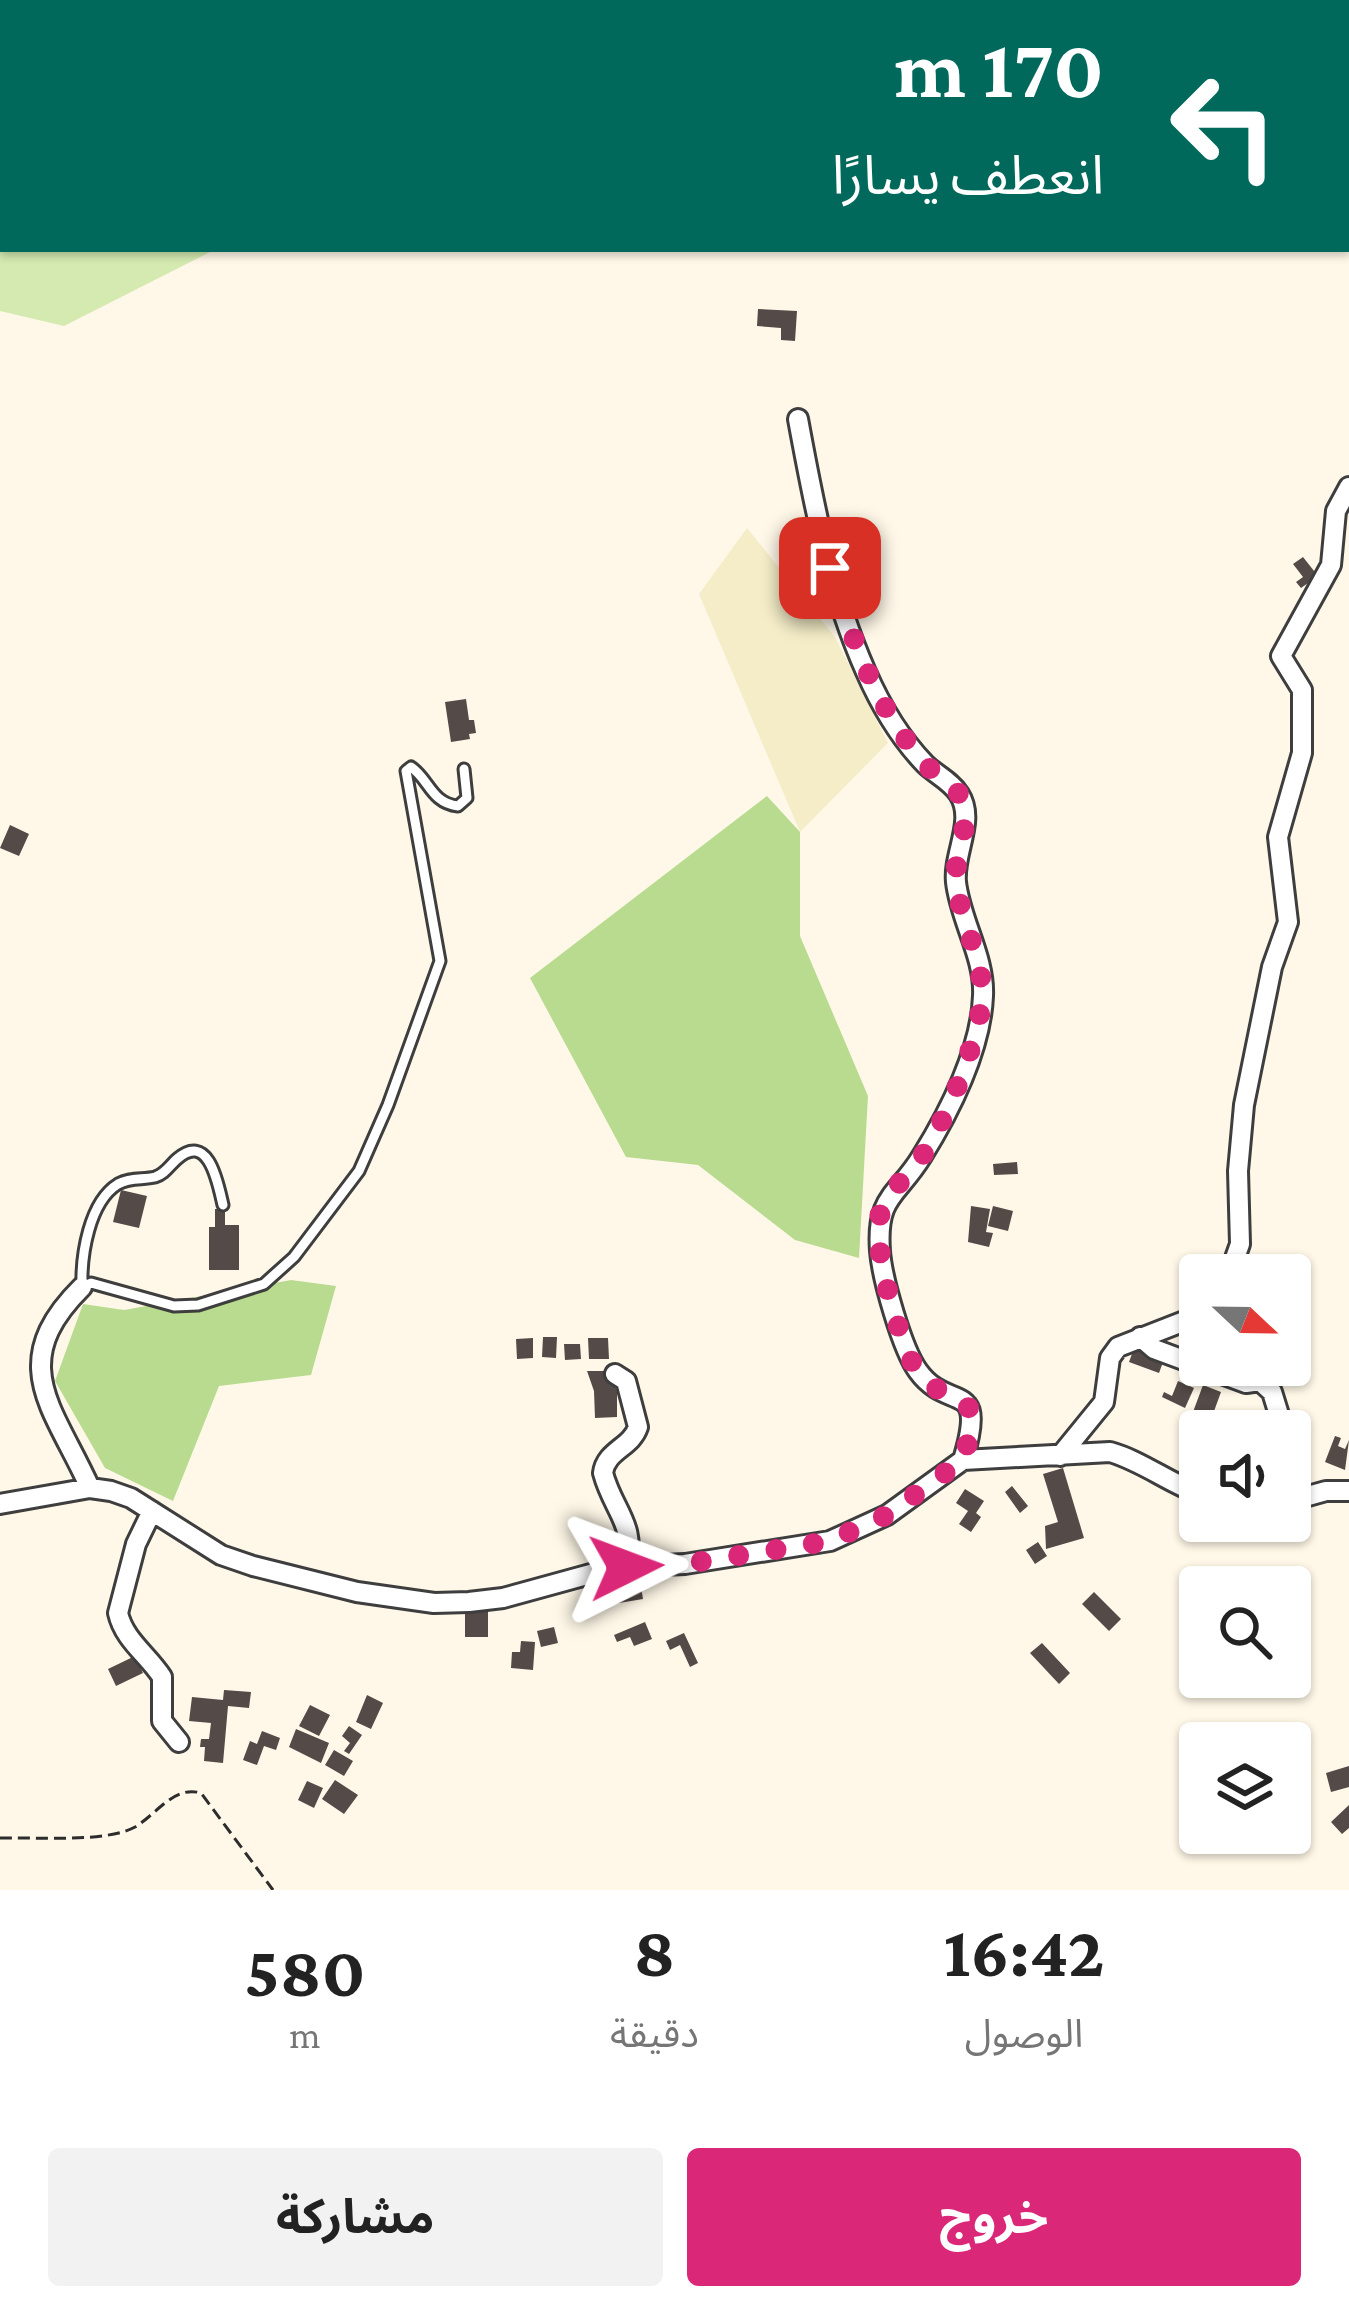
<!DOCTYPE html>
<html lang="ar">
<meta charset="utf-8">
<style>
body{margin:0;font-family:"Crimson Pro","Noto Sans Arabic",serif;background:#f2f2f2;color:#222;direction:rtl;height:100vh;display:flex;flex-direction:column;font-size:45px;white-space:nowrap}
*{box-sizing:border-box;margin:0}
p{font-size:39px;color:#767676}
.icon{flex:none;width:66px;height:66px;fill:none;stroke:currentColor;stroke-width:2;stroke-linecap:round;stroke-linejoin:round}
.map{position:relative;height:1890px;overflow:hidden;direction:ltr}
.details{display:flex;flex-direction:column;background:#fff;flex:1}
.details>*{flex:none}
.guide{position:absolute;left:0px;top:0px;width:1350px;height:252px;box-shadow:0 3px 9px #0004;direction:rtl;background:#00695c;color:#fff;overflow:hidden}
.needle{width:78px;rotate:112deg}
.controls{position:absolute;left:1179px;top:1254px;display:grid;gap:24px}
.controls a{display:grid;place-items:center;width:132px;height:132px;border-radius:12px;background:#fff;box-shadow:0 3px 9px #0004;font-size:60px}
.pin{position:absolute;display:grid;place-items:center;width:102px;height:102px;color:#fff;margin:-51px;border-radius:24px;box-shadow:0 6px 18px #0006}
.me{position:absolute;width:132px;margin:-66px;rotate:87deg;stroke-linejoin:round;filter:drop-shadow(0 0 9px #0008)}
.turn{display:flex;align-items:center;gap:42px;height:252px;padding:0 48px;font-size:54px}
.turn .icon{width:156px;height:156px;stroke-width:2.5}
.turn b{display:block;font-size:84px;line-height:102px}
.eta{display:flex;justify-content:space-evenly;align-items:center;height:204px;text-align:center}
.eta b{font-size:72px;font-weight:700;line-height:84px}
.cta{display:flex;gap:24px;margin-top:auto;padding:24px 48px}
.cta a{flex:1;height:138px;border-radius:12px;background:#db2777;color:#fff;font-size:48px;font-weight:700;line-height:138px;text-align:center}
.cta a+a{background:#f2f2f2;color:#222}
.map>svg:first-child{display:block}
.farmland{fill:#f5edc8}
.green{fill:#d4eab1}
.forest{fill:#b9db90}
.building{fill:#544a47}
.lines{fill:none;stroke-linecap:round;stroke-linejoin:round}
.service-casing{stroke:#3e3e3e;stroke-width:15}
.minor-casing{stroke:#3e3e3e;stroke-width:24}
.path{stroke:#2d2d2d;stroke-width:3;stroke-dasharray:12 6;stroke-linecap:butt}
.service{stroke:#fff;stroke-width:9}
.minor{stroke:#fff;stroke-width:18}
.route{stroke:#db2777;stroke-width:21;stroke-dasharray:0 37.8}
</style>
<div class="map">
<svg width="1349" height="1890" viewBox="0 0 1349 1890">
<rect width="100%" height="100%" fill="#fff8e8"/>
<path class="farmland" d="M 747,528 L 835,637 L 888,743 L 800,832 L 699,594 Z"/>
<path class="green" d="M 0,0 L 330,0 L 333,3 L 3,3 L 3,249 L 216,249 L 64,326 L 0,311 Z"/>
<path class="forest" d="M 767,796 L 800,832 L 800,936 L 868,1096 L 859,1258 L 795,1240 L 698,1165 L 626,1157 L 530,978 Z
M 291,1280 L 336,1286 L 311,1375 L 219,1386 L 173,1501 L 105,1468 L 55,1381 L 83,1304 L 124,1310 Z"/>
<path class="building" d="M 758,309 L 797,311 L 795,341 L 781,340 L 781,328 L 757,326 Z
M 1303,557 L 1318,576 L 1301,588 L 1296,582 L 1303,577 L 1293,564 Z
M 466,699 L 469,720 L 474,720 L 476,733 L 469,734 L 470,739 L 451,742 L 445,702 Z
M 10,825 L 29,834 L 19,856 L 0,848 Z
M 1017,1162 L 1018,1174 L 994,1175 L 993,1164 Z
M 121,1190 L 147,1196 L 139,1228 L 113,1222 Z
M 971,1206 L 990,1209 L 986,1232 L 993,1233 L 989,1247 L 968,1242 Z
M 993,1206 L 1013,1211 L 1008,1231 L 988,1226 Z
M 215,1209 L 225,1209 L 225,1225 L 239,1225 L 239,1270 L 209,1270 L 209,1227 L 215,1227 Z
M 543,1337 L 557,1337 L 556,1358 L 542,1357 Z
M 533,1338 L 533,1358 L 517,1359 L 516,1339 Z
M 588,1338 L 608,1338 L 609,1359 L 589,1359 Z
M 1136,1343 L 1166,1354 L 1159,1373 L 1129,1362 Z
M 564,1344 L 580,1344 L 581,1359 L 565,1360 Z
M 587,1371 L 610,1371 L 617,1392 L 617,1417 L 595,1418 L 594,1391 Z
M 1178,1381 L 1194,1388 L 1185,1408 L 1162,1397 L 1164,1392 L 1172,1396 Z
M 1203,1385 L 1221,1392 L 1209,1425 L 1200,1421 L 1202,1415 L 1193,1412 Z
M 1247,1412 L 1261,1415 L 1257,1431 L 1242,1431 Z
M 1335,1436 L 1341,1438 L 1338,1446 L 1345,1449 L 1349,1440 L 1345,1470 L 1325,1462 Z
M 1063,1468 L 1084,1538 L 1046,1549 L 1045,1526 L 1058,1522 L 1043,1474 Z
M 1012,1486 L 1028,1506 L 1020,1513 L 1005,1492 Z
M 965,1489 L 984,1501 L 976,1513 L 981,1517 L 971,1532 L 959,1524 L 968,1511 L 956,1503 Z
M 1038,1542 L 1047,1556 L 1035,1564 L 1026,1550 Z
M 640,1581 L 643,1599 L 595,1607 L 592,1589 Z
M 1094,1592 L 1121,1619 L 1109,1631 L 1082,1604 Z
M 465,1609 L 488,1609 L 488,1637 L 465,1637 Z
M 645,1622 L 652,1639 L 634,1646 L 630,1637 L 617,1642 L 614,1635 Z
M 554,1627 L 558,1643 L 541,1647 L 537,1631 Z
M 684,1633 L 698,1663 L 690,1667 L 680,1645 L 670,1650 L 666,1641 Z
M 521,1641 L 535,1642 L 533,1670 L 511,1668 L 512,1652 L 520,1652 Z
M 1042,1643 L 1070,1673 L 1059,1684 L 1030,1653 Z
M 135,1656 L 143,1673 L 116,1686 L 108,1669 Z
M 224,1690 L 251,1692 L 249,1708 L 228,1706 L 223,1763 L 204,1761 L 205,1747 L 200,1747 L 201,1739 L 209,1739 L 211,1723 L 189,1721 L 192,1697 L 223,1700 Z
M 367,1695 L 383,1703 L 371,1729 L 356,1722 Z
M 310,1705 L 330,1715 L 319,1736 L 299,1726 Z
M 349,1726 L 362,1735 L 349,1754 L 344,1751 L 350,1743 L 342,1736 Z
M 296,1729 L 329,1743 L 321,1763 L 289,1747 Z
M 262,1731 L 280,1738 L 276,1750 L 264,1746 L 257,1765 L 243,1760 L 250,1741 L 257,1744 Z
M 334,1750 L 353,1761 L 344,1776 L 325,1765 Z
M 1349,1766 L 1349,1787 L 1331,1792 L 1326,1773 Z
M 335,1780 L 358,1795 L 344,1814 L 322,1799 Z
M 307,1781 L 323,1788 L 314,1808 L 298,1800 Z
M 1349,1805 L 1349,1828 L 1342,1834 L 1331,1822 Z"/>
<g class="lines">
<defs>
<path id="service" d="M 223,1205 C 218,1184 209,1131 177,1159 C 169,1166 165,1174 155,1177 C 143,1180 130,1177 118,1184 C 89,1202 81,1255 82,1287 L 91,1283 L 174,1306 L 198,1305 L 264,1284 L 294,1257 L 359,1171 L 388,1105 L 440,961 L 406,771 L 411,767 C 429,779 431,803 458,806 L 467,798 L 464,769"/>
<path id="minor" d="M 1241,0 L 1242,3
M 1347,199 L 1349,199
M 798,419 C 814,506 830,591 866,672 C 880,704 901,739 925,764 C 935,774 951,781 959,794 C 976,820 953,853 956,882 C 960,920 985,957 983,996 C 981,1049 950,1111 922,1156 C 897,1197 876,1195 880,1251 C 882,1278 902,1349 918,1371 C 949,1414 988,1376 963,1460
M 1229,1275 L 1240,1244 L 1238,1171 L 1244,1105 L 1272,967 L 1288,922 L 1278,837 L 1302,753 L 1302,690 L 1281,656 L 1331,565 L 1336,511 L 1349,487
M 82,1287 C 4,1364 55,1409 90,1488
M 1140,1337 L 1154,1349 L 1246,1383 L 1260,1381 L 1272,1392 L 1284,1431
M 615,1374 L 626,1381 L 638,1427 C 631,1448 606,1450 603,1473 C 613,1511 637,1524 626,1567
M 1060,1456 L 1104,1402 L 1110,1358 L 1118,1347 L 1200,1315
M 1290,1501 L 1326,1491 L 1349,1491
M 0,1504 L 90,1488 L 111,1491 L 131,1498 L 221,1555 L 253,1566 L 357,1592 L 434,1603 L 469,1602 L 503,1598 L 616,1567 L 685,1564 L 830,1541 L 887,1515 L 963,1460 L 1110,1452 C 1142,1461 1169,1483 1200,1494
M 152,1511 L 136,1544 L 118,1613 C 124,1640 148,1655 162,1677 L 162,1721 L 179,1742"/>
</defs>
<use href="#service" class="service-casing"/>
<use href="#minor" class="minor-casing"/>
<path class="path" d="M 0,1838 C 35,1837 106,1843 135,1827 C 157,1814 174,1785 201,1793 L 273,1890"/>
<use href="#service" class="service"/>
<use href="#minor" class="minor"/>
</g>
<g class="lines">
<path class="route" d="M 626,1567 L 685,1564 L 830,1541 L 887,1515 L 963,1460 C 988,1376 948,1413 917,1371 C 904,1352 884,1283 881,1259 C 879,1242 876,1221 883,1205 C 892,1187 912,1173 923,1155 C 949,1112 969,1063 980,1013 C 990,967 960,926 956,880 C 954,854 972,826 962,800 C 955,783 936,776 924,763 C 914,752 905,738 897,726 C 865,678 848,623 830,568"/>
</g>
</svg>
<div class="controls">
<a><svg class="needle" viewBox="-14 -14 28 28"><path d="M0-13l5 13h-10z" fill="#e53935"/><path d="M0 13l5-13h-10z" fill="#767676"/></svg></a>
<a><svg class="icon" aria-label="sound" viewBox="0 0 24 24"><path d="M4 9h4l5-4v14l-5-4H4zM17 9q2 3 0 6"/></svg></a>
<a><svg class="icon" aria-label="search" viewBox="0 0 24 24"><circle cx="10" cy="10" r="6"/><path d="M15 15l6 6"/></svg></a>
<a><svg class="icon" aria-label="layers" viewBox="0 0 24 24"><path d="M12 4l9 5-9 5-9-5zM3 14l9 5 9-5"/></svg></a>
</div>
<div class="pin" style="left:830px;top:568px;background:#d93025"><svg class="icon" aria-label="arrive" viewBox="0 0 24 24"><path d="M6 21V4h12l-3 4 3 4H6"/></svg></div>
<svg class="me" style="left:626px;top:1567px" viewBox="-20 -20 40 40"><path d="M0-17L14 15 0 8-14 15z" fill="#db2777" stroke="#fff" stroke-width="4"/></svg>
<div class="guide">
<div class="turn"><svg class="icon" aria-label="left" viewBox="0 0 24 24"><path d="M17 20v-9H6M10 6l-5 5 5 5"/></svg><div><b>170 m</b>انعطف يسارًا</div></div>
</div>
</div>
<section class="details">
<div class="eta">
<div><b>16:42</b><p>الوصول</p></div>
<div><b>8</b><p>دقيقة</p></div>
<div><b>580</b><p>m</p></div>
</div>
<div class="cta"><a>خروج</a><a>مشاركة</a></div>
</section>
